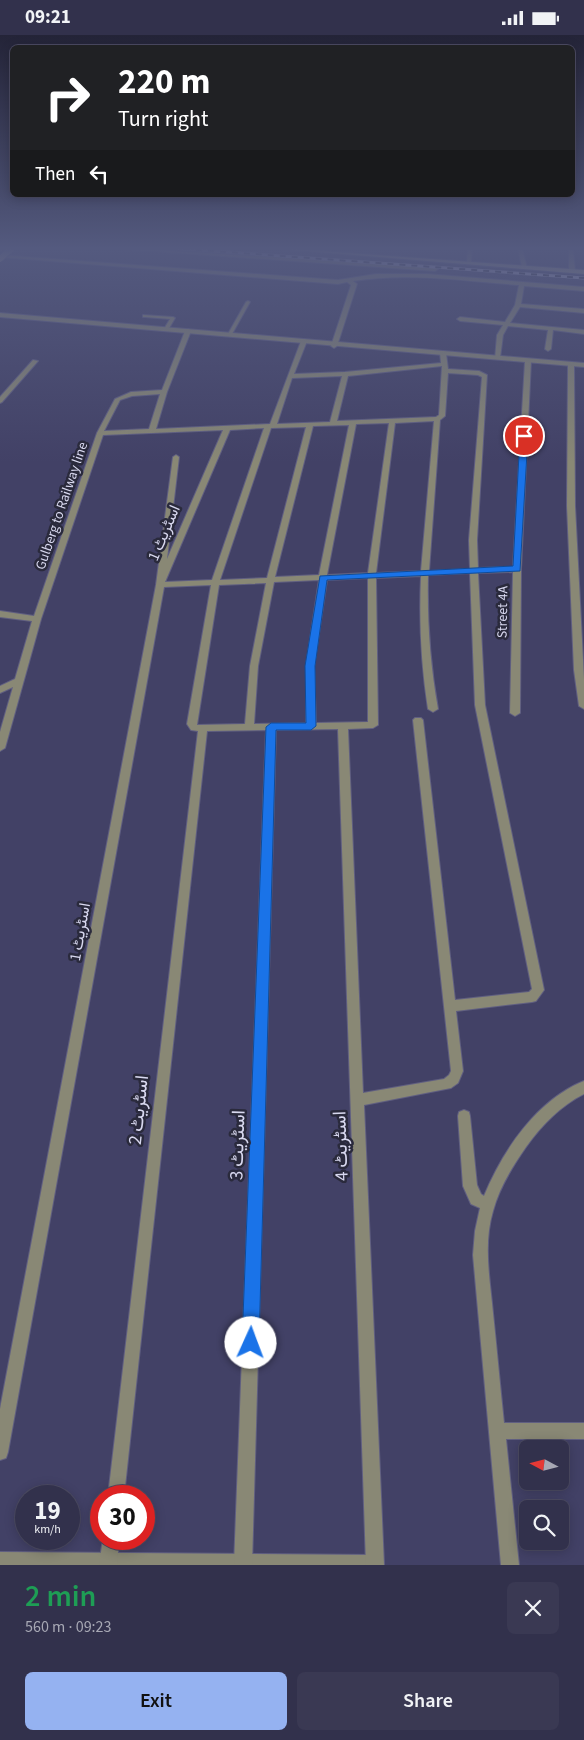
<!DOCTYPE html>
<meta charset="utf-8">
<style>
body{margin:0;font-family:"Source Sans 3",Vazirmatn,sans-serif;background:#3a3953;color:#f1f3f6;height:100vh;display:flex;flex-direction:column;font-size:19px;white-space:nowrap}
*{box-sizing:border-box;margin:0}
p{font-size:16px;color:#a8a9b5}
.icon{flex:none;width:28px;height:28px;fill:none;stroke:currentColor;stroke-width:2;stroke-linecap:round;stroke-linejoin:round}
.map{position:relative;height:1530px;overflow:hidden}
.drawer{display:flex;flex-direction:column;background:#32314c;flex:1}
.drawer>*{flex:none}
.banner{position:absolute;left:10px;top:10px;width:565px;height:152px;border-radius:8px;box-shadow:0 2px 12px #0003,0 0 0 1px #4d4c64;background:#202124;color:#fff;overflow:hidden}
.needle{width:32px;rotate:277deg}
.buttons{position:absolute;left:519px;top:1405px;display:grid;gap:10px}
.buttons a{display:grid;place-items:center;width:50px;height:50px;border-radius:8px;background:#32314c;box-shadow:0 2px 12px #0003,0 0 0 1px #4d4c64;font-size:25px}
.speed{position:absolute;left:15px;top:1450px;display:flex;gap:10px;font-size:25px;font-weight:700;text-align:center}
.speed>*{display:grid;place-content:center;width:65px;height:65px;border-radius:50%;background:#32314c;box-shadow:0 2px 12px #0003,0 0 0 1px #4d4c64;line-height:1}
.speed small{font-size:12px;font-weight:400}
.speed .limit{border:8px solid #d22;background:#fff;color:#111}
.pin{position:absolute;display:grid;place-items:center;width:42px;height:42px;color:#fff;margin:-21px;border:2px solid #fff;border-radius:50%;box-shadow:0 1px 5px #0007}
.me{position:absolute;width:55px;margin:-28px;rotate:2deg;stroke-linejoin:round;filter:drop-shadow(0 0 4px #0008)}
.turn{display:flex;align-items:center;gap:18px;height:105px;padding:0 25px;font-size:22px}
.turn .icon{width:65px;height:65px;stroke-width:2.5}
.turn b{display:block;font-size:35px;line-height:42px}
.then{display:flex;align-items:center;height:48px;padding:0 25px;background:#0003;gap:10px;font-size:19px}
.round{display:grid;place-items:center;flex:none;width:52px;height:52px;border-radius:8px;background:#3a3953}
.overview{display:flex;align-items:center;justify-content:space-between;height:85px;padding:0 25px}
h1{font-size:30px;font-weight:600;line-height:38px;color:#1e9e55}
.button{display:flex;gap:10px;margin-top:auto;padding:10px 25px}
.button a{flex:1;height:58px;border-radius:8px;background:#95b2f1;color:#111;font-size:20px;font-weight:600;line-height:58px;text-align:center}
.button a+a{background:#3a3953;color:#f1f3f6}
.status{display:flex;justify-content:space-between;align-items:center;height:35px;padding:0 25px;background:#32314c;direction:ltr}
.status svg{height:14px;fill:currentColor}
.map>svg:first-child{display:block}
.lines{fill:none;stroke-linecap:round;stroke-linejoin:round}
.service-casing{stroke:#605f81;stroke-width:2}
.minor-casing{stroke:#605f81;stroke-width:2}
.tertiary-casing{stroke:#605f81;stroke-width:2}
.secondary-casing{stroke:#605f81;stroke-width:2}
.service{fill:#898875;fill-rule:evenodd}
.minor{fill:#898875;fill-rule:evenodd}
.tertiary{fill:#898875;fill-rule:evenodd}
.secondary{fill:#aeac8e;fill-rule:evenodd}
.rail-casing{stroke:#b8b8d2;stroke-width:3}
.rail{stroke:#2a2a3c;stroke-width:2;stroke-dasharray:6;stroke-linecap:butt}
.secondary-bridge-casing{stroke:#605f81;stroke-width:7;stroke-linecap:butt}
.secondary-bridge{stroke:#aeac8e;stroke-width:5.5}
.route{fill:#1a73e8;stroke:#114b97}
.labels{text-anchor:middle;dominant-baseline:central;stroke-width:5;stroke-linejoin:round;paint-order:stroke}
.far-street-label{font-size:14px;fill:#d8d8ef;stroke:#2a2a3c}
.street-label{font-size:16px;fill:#d8d8ef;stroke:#2a2a3c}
.near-street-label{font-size:19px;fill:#d8d8ef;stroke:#2a2a3c}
</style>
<div class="status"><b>09:21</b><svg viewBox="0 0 49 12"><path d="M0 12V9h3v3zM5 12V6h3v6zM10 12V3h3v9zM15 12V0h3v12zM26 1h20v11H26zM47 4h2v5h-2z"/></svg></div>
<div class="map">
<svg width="584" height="1530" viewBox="0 0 584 1530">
<rect width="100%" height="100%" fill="#424166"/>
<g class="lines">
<defs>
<path id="service" d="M 248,266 L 250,267 L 232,299 L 228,300 L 228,299 L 246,267 Z
M 143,280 L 173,282 L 175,283 L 168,295 L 166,295 L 164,294 L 170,284 L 145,282 L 143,282 Z
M 0,1517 L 375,1520 L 380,1523 L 383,1528 L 382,1530 L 0,1530 Z"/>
<path id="minor" d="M 121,213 L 435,232 L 438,234 L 435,236 L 123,214 Z
M 323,213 L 327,213 L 324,216 L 322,215 Z
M 468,213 L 472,213 L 471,227 L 469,228 L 467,227 Z
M 518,213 L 522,213 L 527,233 L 522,232 Z
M 569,213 L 584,213 L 584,214 L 573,214 L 575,236 L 572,238 L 569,236 Z
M 0,220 L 338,245 L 376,239 L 427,239 L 584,252 L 584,256 L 524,251 L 521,269 L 584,274 L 584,278 L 520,272 L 510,288 L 584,295 L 584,299 L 553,295 L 551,314 L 548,316 L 545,314 L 548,295 L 508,291 L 503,300 L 500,323 L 495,324 L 497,300 L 503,290 L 460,286 L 457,284 L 460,282 L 505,287 L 515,270 L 519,250 C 464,246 408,237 353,246 L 357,249 L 337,311 L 334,313 L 331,311 L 351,250 L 347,247 L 338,249 L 0,222 Z
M 188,294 L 191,296 L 167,357 L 156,394 L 270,389 L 301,306 L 304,304 L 307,306 L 294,339 L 345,337 L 441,328 L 440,318 L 443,316 L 446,318 L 448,334 L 479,336 L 487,340 L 477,505 L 478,533 L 513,532 L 525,326 L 528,324 L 531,326 L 521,534 L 520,678 L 515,681 L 510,678 L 513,537 L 478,538 L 485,670 L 544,955 L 536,966 L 532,967 L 456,976 L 463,1036 L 458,1048 L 451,1053 L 364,1070 L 384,1530 L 366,1530 L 338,694 L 276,695 L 252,1530 L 234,1530 L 266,695 L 207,696 L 124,1461 L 108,1461 L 198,696 L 191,695 L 187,689 L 211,550 L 164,552 L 8,1417 L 6,1423 L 0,1425 L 0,1374 L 156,550 L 173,422 L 176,420 L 179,422 L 167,524 L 223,395 L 103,400 L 41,584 L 5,713 L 0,716 L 0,697 L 13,652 L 0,658 L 0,651 L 15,644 L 32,586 L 0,582 L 0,576 L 34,581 L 97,398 L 115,364 L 131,357 L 162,355 L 185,296 ZM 442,331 L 439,380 L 436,382 L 337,386 L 348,341 ZM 448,338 L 478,340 L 482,342 L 469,505 L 470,534 L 429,536 L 440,385 L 445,381 ZM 342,341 L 330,387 L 277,389 L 292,343 ZM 160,359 L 149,394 L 104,396 L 120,365 L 132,361 ZM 434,386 L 421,536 L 376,538 L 395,388 ZM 389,388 L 368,538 L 327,540 L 356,389 ZM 349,390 L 319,540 L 275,542 L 313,391 ZM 306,392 L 267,543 L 220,545 L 271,393 ZM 264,393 L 212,545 L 165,547 L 230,395 ZM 470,538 L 475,670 L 532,954 L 529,957 L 455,965 L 423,685 L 421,683 L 415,683 L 413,685 L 451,1036 L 449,1040 L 444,1044 L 363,1058 L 348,694 L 373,693 L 378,690 L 376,543 L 421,541 C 419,586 421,629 428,674 L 433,677 L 438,674 C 430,629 427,586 428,540 ZM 368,543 L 368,687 L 316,688 L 314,631 L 327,545 ZM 319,545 L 306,631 L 306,688 L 254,689 L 258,631 L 274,547 ZM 266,548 L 250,631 L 245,689 L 197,690 L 219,550 Z
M 33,325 L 38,326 L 2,367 L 0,368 L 0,362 Z
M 571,327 L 574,329 L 575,471 L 584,644 L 584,674 L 579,671 L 574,635 L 567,471 L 568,329 Z
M 584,1046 L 584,1059 C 560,1071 541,1091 526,1112 C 512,1132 499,1153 493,1176 C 483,1209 490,1245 493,1278 C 497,1315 500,1351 504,1388 L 584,1388 L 584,1404 L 506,1404 L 519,1530 L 501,1530 L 473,1220 L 475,1196 L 480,1173 L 471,1169 L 463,1151 L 458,1081 L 459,1077 L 464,1075 L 469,1077 L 470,1081 L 477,1150 L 481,1159 L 484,1161 C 503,1115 537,1065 584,1046 Z
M 103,1504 L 119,1504 L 117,1530 L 99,1530 Z"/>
<path id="tertiary" d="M 0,278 L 584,328 L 584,332 L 0,282 Z"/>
<path id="secondary" d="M 0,213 L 5,213 L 0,216 Z
M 280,213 L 584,235 L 584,239 L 282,214 Z"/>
</defs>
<use href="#service" class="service-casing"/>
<use href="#minor" class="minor-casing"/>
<use href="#tertiary" class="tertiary-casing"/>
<use href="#secondary" class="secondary-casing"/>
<use href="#service" class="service"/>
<use href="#minor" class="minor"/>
<use href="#tertiary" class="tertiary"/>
<use href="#secondary" class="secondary"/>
<defs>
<path id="rail" d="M 172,213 L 584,243"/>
</defs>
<use href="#rail" class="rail-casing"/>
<use href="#rail" class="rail"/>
<defs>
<path id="secondary-bridge" d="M 0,224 L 12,213"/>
</defs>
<use href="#secondary-bridge" class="secondary-bridge-casing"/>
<use href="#secondary-bridge" class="secondary-bridge"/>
</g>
<linearGradient id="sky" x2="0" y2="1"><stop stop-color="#242438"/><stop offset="0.5" stop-color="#545a7f"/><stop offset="1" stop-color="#545a7f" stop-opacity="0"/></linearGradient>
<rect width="584" height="427" fill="url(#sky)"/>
<path class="route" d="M 524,399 L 528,401 L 520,536 L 327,545 L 315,631 L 316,691 L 311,695 L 276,695 L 259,1308 L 257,1314 L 251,1316 L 245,1314 L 242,1308 L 266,692 L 271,688 L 306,688 L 305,631 L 320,541 L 513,531 L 520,401 Z"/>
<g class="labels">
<g class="far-street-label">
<text transform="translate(62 471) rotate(-71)">Gulberg to Railway line</text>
<text transform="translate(503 577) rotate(-89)">Street 4A</text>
</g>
<g class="street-label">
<text transform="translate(164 498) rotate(-67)">اسٹریٹ 1</text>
<text transform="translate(80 897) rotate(-80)">اسٹریٹ 1</text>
</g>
<g class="near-street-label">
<text transform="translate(139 1075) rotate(-84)">اسٹریٹ 2</text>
<text transform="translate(238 1110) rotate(-88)">اسٹریٹ 3</text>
<text transform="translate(341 1111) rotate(-92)">اسٹریٹ 4</text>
</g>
</g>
</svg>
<div class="buttons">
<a><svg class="needle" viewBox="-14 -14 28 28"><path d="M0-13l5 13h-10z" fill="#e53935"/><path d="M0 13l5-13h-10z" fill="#a8a9b5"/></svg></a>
<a><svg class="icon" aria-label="search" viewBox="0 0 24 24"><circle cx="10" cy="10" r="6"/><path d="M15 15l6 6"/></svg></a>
</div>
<div class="speed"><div>19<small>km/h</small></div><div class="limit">30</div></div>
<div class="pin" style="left:524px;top:401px;background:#d93025"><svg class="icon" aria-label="arrive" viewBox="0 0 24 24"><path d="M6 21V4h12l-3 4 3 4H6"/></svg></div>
<svg class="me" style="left:251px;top:1308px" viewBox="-20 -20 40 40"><circle r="19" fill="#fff"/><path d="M0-13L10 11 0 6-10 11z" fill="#1a73e8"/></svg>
<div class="banner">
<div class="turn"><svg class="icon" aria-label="right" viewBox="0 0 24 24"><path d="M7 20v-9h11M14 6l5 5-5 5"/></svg><div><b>220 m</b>Turn right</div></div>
<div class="then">Then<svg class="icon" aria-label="left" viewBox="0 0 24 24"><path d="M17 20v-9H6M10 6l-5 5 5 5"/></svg></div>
</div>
</div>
<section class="drawer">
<div class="overview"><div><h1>2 min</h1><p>560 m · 09:23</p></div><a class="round"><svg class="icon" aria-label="close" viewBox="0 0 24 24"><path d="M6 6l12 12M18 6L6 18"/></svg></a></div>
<div class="button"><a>Exit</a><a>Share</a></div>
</section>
